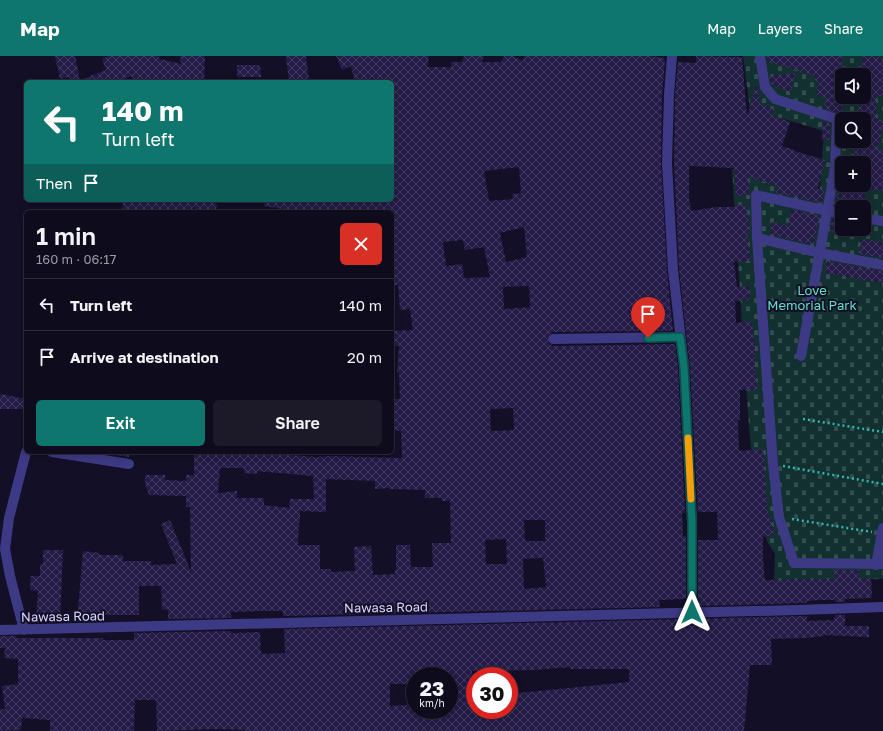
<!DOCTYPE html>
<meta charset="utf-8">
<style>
body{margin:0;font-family:"Golos Text",sans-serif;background:#1c1929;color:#f1f3f6;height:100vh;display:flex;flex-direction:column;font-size:15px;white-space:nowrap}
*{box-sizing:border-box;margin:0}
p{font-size:13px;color:#9b9ba3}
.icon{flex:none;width:22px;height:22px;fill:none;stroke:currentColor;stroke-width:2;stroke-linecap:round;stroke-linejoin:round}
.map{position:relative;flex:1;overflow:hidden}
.drawer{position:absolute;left:24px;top:154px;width:370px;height:244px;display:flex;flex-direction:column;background:#0e0b1c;border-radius:6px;box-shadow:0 2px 10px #0003,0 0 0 1px #2e2b3b}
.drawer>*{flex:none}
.guide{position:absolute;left:24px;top:24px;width:370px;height:122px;border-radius:6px;box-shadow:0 2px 10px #0003,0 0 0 1px #2e2b3b;background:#0f766e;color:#fff;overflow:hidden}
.buttons{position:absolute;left:835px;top:12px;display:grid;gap:8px}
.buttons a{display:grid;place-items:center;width:36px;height:36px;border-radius:6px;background:#0e0b1c;box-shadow:0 2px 10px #0003,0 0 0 1px #2e2b3b;font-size:20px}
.speed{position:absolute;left:406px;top:611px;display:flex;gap:8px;font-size:20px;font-weight:700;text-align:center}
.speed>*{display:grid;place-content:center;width:52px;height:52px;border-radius:50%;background:#0e0b1c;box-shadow:0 2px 10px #0003,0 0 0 1px #2e2b3b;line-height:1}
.speed small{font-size:10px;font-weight:400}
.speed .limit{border:6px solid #d22;background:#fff;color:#111}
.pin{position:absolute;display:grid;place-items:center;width:34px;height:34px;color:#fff;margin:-41px -17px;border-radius:50% 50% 50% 0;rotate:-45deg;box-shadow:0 0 4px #0007}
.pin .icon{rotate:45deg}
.me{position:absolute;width:44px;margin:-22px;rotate:0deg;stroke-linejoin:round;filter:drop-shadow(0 0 3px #0008)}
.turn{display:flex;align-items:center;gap:14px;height:84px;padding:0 12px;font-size:18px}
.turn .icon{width:52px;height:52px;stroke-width:2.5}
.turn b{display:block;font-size:28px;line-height:34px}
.then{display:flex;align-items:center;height:38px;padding:0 12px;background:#0003;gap:8px;font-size:15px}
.round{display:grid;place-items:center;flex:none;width:42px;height:42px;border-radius:6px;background:#1c1929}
.headline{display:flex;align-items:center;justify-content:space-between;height:68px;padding:0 12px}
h1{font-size:24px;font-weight:600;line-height:30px}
.button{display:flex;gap:8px;margin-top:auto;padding:8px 12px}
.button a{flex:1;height:46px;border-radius:6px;background:#0f766e;color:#fff;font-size:16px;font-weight:600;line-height:46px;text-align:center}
.button a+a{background:#1c1929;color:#f1f3f6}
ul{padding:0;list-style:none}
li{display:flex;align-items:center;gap:12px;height:52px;padding:0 12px;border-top:1px solid #2e2b3b}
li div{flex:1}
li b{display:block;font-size:15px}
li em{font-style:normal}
header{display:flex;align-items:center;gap:24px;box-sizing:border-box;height:56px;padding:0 20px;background:#0f766e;color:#fff}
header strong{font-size:19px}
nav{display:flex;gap:22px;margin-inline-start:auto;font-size:14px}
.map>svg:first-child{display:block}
.cemetery{fill:url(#cemetery-stones);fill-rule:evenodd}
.building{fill:url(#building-cross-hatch);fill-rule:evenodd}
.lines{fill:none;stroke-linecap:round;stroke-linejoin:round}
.path{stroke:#2fb8b0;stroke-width:2.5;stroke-dasharray:2 3;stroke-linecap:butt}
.minor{stroke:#3d3a85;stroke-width:10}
.route-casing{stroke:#0a4d48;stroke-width:10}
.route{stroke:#0f766e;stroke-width:7}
.slow{stroke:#f59e0b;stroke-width:7}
.labels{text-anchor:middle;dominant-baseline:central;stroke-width:4;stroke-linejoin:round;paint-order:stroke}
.park-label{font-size:13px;fill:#5fe0c0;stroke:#130f26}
.street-label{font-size:13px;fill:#d9d4ff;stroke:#130f26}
</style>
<header>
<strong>Map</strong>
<nav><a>Map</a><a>Layers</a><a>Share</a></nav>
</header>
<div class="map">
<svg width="883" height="675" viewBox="0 0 883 675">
<defs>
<pattern id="cemetery-stones" width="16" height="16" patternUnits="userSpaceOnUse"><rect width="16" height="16" fill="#12302f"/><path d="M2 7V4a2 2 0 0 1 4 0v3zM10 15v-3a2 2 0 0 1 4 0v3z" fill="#344d4e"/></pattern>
<pattern id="building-cross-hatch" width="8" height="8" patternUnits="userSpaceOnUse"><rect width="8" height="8" fill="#241b47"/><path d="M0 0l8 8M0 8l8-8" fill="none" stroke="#433b63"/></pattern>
</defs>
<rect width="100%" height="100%" fill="#130f26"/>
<path class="cemetery" d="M 743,0 L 883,0 L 883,523 L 774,525 L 775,498 L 767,485 L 756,442 L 749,371 L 732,113 L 820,134 L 824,75 L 750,53 ZM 842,19 L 864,19 L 864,41 L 842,41 ZM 842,63 L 864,63 L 864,85 L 842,85 ZM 842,107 L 864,107 L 864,129 L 842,129 ZM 842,151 L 864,151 L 864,173 L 842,173 Z"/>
<path class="building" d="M 55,0 L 75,0 L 80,24 L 106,14 L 102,3 L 108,0 L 158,0 L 160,3 L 181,8 L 180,0 L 205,0 L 204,26 L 135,26 L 131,20 L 118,26 L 70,26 L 69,21 L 60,23 Z
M 286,0 L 306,0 L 309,25 L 289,26 Z
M 336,0 L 429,0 L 427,11 L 451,11 L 451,6 L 462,6 L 464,0 L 484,0 L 482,6 L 501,6 L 504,0 L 513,0 L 523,5 L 524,0 L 650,0 L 664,2 L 664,4 L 665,4 L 662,39 L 661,107 L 667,214 L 673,275 L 553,276 L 548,280 L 547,283 L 550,288 L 553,290 L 675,288 L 678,312 L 685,457 L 682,457 L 683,480 L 686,480 L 686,543 L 659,544 L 660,551 L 283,560 L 283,555 L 260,555 L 231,556 L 231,562 L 168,563 L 168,553 L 162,554 L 161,530 L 139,530 L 139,559 L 88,559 L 88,565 L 77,566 L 83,495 L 99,497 L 99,499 L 123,499 L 123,505 L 151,505 L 151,509 L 177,508 L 161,468 L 170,464 L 191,516 L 190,451 L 186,451 L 186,440 L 149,439 L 145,428 L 145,419 L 165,419 L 165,424 L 186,425 L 186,419 L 194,419 L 194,396 L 276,396 L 275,398 L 317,401 L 331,400 L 402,402 L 401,375 L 392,375 L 392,343 L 400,343 L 399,317 L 397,317 L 399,290 L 392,290 L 392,275 L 413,274 L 410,253 L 400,254 L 398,229 L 393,229 L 392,156 L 330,156 L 329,155 L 289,156 L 289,154 L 264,150 L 265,144 L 392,144 L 392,26 L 375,26 L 374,22 L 355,26 L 351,10 L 342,14 ZM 519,111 L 521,137 L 512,138 L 513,143 L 489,145 L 484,115 ZM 524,171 L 527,201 L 506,206 L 500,177 ZM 463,184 L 465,194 L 484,191 L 490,221 L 464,222 L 462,208 L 446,210 L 443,186 ZM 529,230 L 530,251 L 504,253 L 503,231 ZM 513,352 L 514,374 L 491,375 L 490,353 ZM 220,412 L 244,412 L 244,417 L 257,418 L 257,415 L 313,420 L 314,443 L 290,443 L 289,452 L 264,449 L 264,442 L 237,442 L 237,435 L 218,437 ZM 326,423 L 375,425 L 375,433 L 389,432 L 389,433 L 425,434 L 425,442 L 442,442 L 442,445 L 450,445 L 451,487 L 432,487 L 433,511 L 411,511 L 410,489 L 396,489 L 396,513 L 395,513 L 395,518 L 373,519 L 371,490 L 354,491 L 355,515 L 331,516 L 331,513 L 320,513 L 320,489 L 298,489 L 299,467 L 300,467 L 300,455 L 326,456 ZM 524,464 L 545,464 L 545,485 L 525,485 ZM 506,483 L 507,508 L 486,508 L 485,484 ZM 543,502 L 546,531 L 524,533 L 523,503 Z
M 696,0 L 742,1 L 747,60 L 757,27 L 760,48 L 774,53 L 771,59 L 790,66 L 782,90 L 794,94 L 794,95 L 825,104 L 818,132 L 824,134 L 822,147 L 776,137 L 778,130 L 748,121 L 749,139 L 736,140 L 734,112 L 689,110 L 689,146 L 690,146 L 691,155 L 716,151 L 735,151 L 735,149 L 746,148 L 750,176 L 747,175 L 750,205 L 734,206 L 737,231 L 749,230 L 750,244 L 735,245 L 736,267 L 752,265 L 754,287 L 755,287 L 755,317 L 756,317 L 757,334 L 740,334 L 740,364 L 738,364 L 739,395 L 763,393 L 765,411 L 764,411 L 768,459 L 770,459 L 774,479 L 763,481 L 763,503 L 765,524 L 835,523 L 834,514 L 859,514 L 859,523 L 871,522 L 872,542 L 845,543 L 845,546 L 835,546 L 835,544 L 819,544 L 807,545 L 807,547 L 698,550 L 698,484 L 718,484 L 717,456 L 698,456 L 690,311 L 679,213 L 674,107 L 675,39 L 678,6 L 696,7 Z
M 767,0 L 842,0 L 842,59 L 823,52 L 827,42 L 815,38 L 820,27 L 815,24 L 815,20 L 767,5 Z
M 863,0 L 881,1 L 880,4 L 883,5 L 883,40 L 876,39 L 876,62 L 883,65 L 883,71 L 877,94 L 883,94 L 883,135 L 864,132 L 864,107 L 853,107 L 854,85 L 864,85 L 864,63 L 857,62 L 859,41 L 864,41 L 864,18 L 861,18 Z
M 237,9 L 260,9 L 261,21 L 237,21 Z
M 796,17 L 790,36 L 771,28 L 770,20 Z
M 823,65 L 830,68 L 830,84 L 822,84 Z
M 845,129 L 867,134 L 862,151 L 842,151 L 835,150 L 837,137 L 843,139 Z
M 124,144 L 218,144 L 216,148 L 218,149 L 214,156 L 202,156 L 193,151 L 191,156 L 130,156 L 122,154 Z
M 791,153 L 820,160 L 813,189 L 770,178 L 772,166 L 788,170 Z
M 832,163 L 842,164 L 842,178 L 830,175 Z
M 861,183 L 883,186 L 883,202 L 859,198 Z
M 827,205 L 883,215 L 883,227 L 825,217 Z
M 0,338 L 26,343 L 26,353 L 0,353 Z
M 99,396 L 130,396 L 129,401 Z
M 43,494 L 63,494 L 60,565 L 36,563 L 38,535 L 30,534 L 31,520 L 40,520 L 40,508 L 43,508 Z
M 835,559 L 845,559 L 845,570 L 869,570 L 869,581 L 824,579 L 824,580 L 807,582 L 771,583 L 772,609 L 750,609 L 744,675 L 245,675 L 245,674 L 217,673 L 157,675 L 156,644 L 135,644 L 134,675 L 50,675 L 50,664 L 22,662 L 21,674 L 0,675 L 0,653 L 5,653 L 2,630 L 18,628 L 18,603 L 4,602 L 5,592 L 0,592 L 0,580 L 16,580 L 16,582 L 103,582 L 103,584 L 134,584 L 134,577 L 231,575 L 231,577 L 260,576 L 261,598 L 285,597 L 284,573 L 807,560 L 807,565 L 834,564 ZM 570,611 L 570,613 L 629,613 L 629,626 L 509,638 L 509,654 L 475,654 L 475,642 L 472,642 L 472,615 L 534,614 ZM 415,620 L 449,620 L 449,654 L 415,654 L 415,648 L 390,650 L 390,628 L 415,628 Z"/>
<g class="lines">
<path class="path" d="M 803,363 L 883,376
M 783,410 L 883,428
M 792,463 L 872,476"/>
<path class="minor" d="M 672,0 L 669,39 L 667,107 L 673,214 L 684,311 L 692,465 L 692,556
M 760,0 L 765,31 L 775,43 L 837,63 L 835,112 L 801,300
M 842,158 L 756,139 L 757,182 L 773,408 L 779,461 L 794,507 L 883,508
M 864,162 L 883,165
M 757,182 L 820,197 L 883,209
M 553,283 L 680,281
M 52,396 L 129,408
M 876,509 L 883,472
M 0,574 L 798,554 L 883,551
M 24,574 L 10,520 L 5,493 L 9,462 L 26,396"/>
</g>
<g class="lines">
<defs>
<path id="route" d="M 648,282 L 680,281 L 684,311 L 692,466 L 692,556"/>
</defs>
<use href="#route" class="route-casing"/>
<use href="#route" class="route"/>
<path class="slow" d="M 688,382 L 691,443"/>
</g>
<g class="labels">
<g class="park-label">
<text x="812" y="234">Love<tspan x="812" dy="15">Memorial Park</tspan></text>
</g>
<g class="street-label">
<text transform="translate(386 551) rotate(-1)">Nawasa Road</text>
<text transform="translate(63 560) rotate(-1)">Nawasa Road</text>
</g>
</g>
</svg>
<div class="buttons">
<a><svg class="icon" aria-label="sound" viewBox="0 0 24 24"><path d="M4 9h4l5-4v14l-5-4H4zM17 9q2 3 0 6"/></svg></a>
<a><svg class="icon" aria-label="search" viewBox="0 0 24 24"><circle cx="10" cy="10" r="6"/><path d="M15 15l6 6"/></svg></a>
<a>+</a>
<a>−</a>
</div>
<div class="speed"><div>23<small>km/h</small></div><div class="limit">30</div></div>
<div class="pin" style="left:648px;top:282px;background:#d93025"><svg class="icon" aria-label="arrive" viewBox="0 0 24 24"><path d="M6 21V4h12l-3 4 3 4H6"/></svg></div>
<svg class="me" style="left:692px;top:556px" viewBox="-20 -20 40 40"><path d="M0-17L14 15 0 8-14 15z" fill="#0f766e" stroke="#fff" stroke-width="4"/></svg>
<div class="guide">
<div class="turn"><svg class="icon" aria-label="left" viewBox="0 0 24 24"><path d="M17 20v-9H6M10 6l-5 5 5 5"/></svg><div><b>140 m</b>Turn left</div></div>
<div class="then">Then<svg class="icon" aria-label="arrive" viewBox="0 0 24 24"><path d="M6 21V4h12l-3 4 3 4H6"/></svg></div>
</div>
<section class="drawer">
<div class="headline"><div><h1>1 min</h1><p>160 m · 06:17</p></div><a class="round" style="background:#d93025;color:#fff"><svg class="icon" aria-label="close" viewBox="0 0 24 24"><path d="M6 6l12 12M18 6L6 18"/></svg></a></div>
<ul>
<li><svg class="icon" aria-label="left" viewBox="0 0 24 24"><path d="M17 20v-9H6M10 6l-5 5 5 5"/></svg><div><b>Turn left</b></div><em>140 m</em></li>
<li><svg class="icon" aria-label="arrive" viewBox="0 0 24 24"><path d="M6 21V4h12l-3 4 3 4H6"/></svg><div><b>Arrive at destination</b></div><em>20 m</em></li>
</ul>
<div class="button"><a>Exit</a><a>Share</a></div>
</section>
</div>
